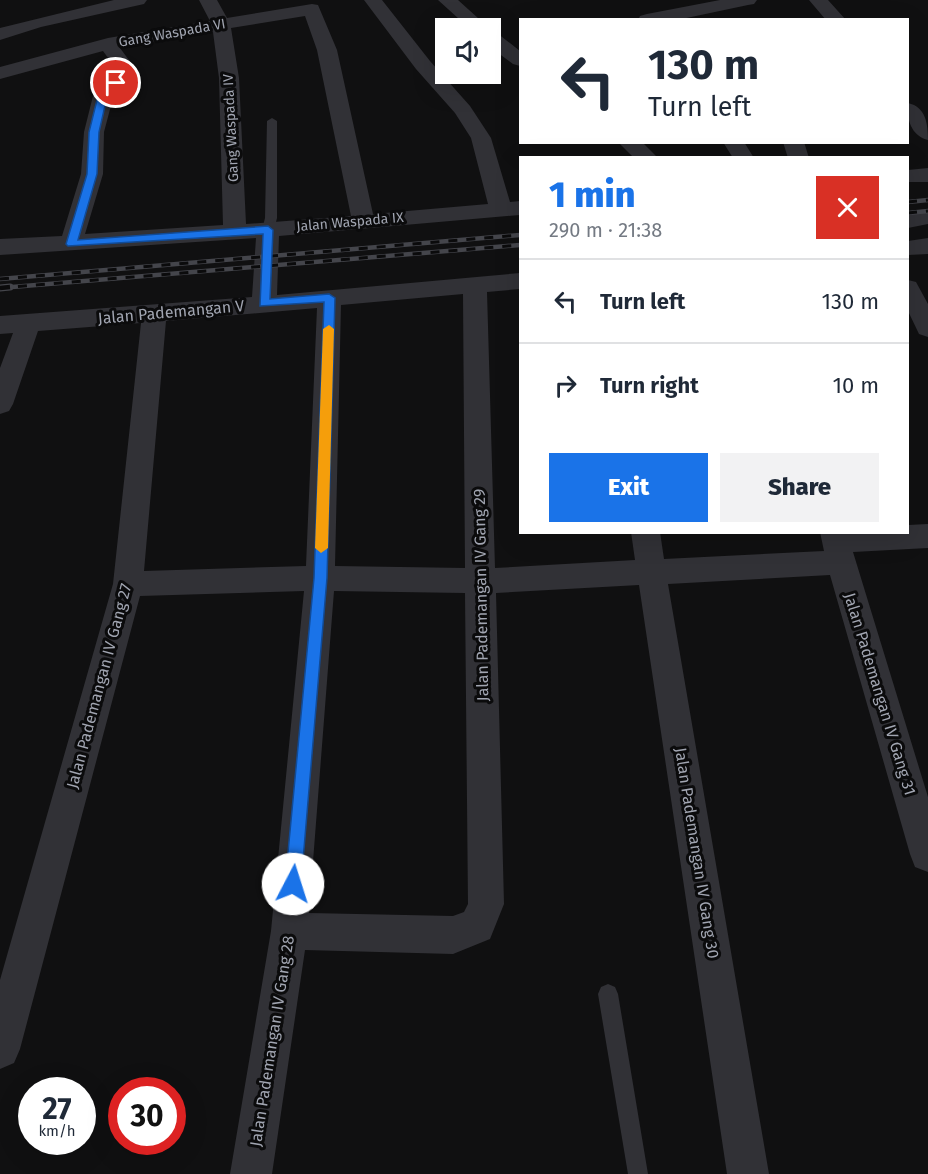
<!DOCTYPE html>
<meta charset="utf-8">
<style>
body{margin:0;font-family:"Fira Sans",sans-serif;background:#f2f2f3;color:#1f2937;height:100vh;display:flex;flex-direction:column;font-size:22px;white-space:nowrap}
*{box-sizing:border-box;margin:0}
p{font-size:20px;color:#747a83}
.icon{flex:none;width:33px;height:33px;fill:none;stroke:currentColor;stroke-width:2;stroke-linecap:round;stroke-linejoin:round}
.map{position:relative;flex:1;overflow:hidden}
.sheet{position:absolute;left:519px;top:156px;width:390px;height:378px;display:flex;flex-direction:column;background:#fff;border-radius:0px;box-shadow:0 6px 24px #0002}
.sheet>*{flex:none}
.guide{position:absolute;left:519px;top:18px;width:390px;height:126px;border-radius:0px;box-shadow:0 6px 24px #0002;background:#fff;color:#1f2937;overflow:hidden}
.controls{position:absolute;left:435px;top:18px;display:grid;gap:12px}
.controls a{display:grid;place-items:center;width:66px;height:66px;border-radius:0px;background:#fff;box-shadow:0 6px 24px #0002;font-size:30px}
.speed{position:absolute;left:18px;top:1077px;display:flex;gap:12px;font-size:30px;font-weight:700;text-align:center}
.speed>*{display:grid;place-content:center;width:78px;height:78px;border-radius:50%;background:#fff;box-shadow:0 6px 24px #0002;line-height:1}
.speed small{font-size:15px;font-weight:400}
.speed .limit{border:9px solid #d22;background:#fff;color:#111}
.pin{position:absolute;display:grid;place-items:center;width:51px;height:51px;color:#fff;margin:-26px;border:3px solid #fff;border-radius:50%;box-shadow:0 2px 6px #0007}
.me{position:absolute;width:66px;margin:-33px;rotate:5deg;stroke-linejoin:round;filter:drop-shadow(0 0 4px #0008)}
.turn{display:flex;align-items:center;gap:21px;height:126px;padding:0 30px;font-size:27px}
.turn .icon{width:78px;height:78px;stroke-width:2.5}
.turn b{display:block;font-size:42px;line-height:51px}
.round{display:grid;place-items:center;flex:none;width:63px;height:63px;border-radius:0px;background:#f2f2f3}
.headline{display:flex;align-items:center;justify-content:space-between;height:102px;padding:0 30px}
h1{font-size:36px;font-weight:800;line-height:45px;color:#1a73e8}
.action{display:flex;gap:12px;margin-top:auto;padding:12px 30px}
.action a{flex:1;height:69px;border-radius:0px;background:#1a73e8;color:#fff;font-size:24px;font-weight:800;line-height:69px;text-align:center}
.action a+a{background:#f2f2f3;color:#1f2937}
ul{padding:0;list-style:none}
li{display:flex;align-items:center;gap:18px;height:84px;padding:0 30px;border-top:2px solid #e0e1e3}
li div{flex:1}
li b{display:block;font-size:22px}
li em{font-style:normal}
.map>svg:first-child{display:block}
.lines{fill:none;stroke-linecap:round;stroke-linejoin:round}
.lane{fill:#313136;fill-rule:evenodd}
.street{fill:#313136;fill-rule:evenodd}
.rail-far1-casing{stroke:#44454b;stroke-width:4.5}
.rail-casing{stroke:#44454b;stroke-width:7}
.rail-far1{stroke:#0b0b0c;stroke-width:3;stroke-dasharray:9;stroke-linecap:butt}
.rail{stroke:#0b0b0c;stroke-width:4.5;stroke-dasharray:13;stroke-linecap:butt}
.route{fill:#1a73e8;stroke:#114b97;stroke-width:1.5}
.slow{fill:#f59e0b}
.labels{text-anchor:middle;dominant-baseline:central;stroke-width:6;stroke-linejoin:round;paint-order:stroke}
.far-street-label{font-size:14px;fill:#a1a5b1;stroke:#0b0b0c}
.street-label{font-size:16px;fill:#a1a5b1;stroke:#0b0b0c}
</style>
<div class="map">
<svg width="928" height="1174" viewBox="0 0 928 1174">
<rect width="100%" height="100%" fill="#101011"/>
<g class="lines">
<path class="lane" d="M 272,118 L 277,121 L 277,218 L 274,230 L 268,234 L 262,230 L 265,218 L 267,121 Z
M 608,984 L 615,987 L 618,994 L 648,1174 L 628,1174 L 598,994 L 601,987 Z"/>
<path class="street" d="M 114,0 L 147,0 L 144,4 L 41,27 L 0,40 L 0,28 Z
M 199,0 L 217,0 L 227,18 L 312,4 L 318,5 L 337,50 L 373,214 L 488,204 L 471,138 L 455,113 L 416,69 L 364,0 L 382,0 L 430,61 L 470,106 L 491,138 L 510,202 L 520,201 L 520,215 L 279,236 L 277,295 L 520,273 L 520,289 L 487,292 L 495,568 L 635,560 L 631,532 L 660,532 L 664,559 L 824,551 L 820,532 L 908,532 L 908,525 L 928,524 L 928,548 L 853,552 L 928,797 L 928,872 L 915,867 L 910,854 L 830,575 L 668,584 L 769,1174 L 727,1174 L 639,585 L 496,593 L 504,904 L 490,939 L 453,954 L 305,950 L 272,1174 L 230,1174 L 271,931 L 304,591 L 140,596 L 20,1049 L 14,1063 L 0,1069 L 0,980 L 113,584 L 141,323 L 38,331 L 13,404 L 9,411 L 0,414 L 0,368 L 13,333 L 0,334 L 0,316 L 252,297 L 256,238 L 0,255 L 0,239 L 62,236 L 81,174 L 84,132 L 93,96 L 117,70 L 103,51 L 0,79 L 0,67 L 108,38 L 210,21 ZM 305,16 L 317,50 L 351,216 L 246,224 L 239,78 L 231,28 ZM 213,32 L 219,78 L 223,225 L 85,234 L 103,174 L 104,132 L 113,98 L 137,71 L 120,48 ZM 463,294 L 465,568 L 335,566 L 341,305 ZM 317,308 L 306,566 L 144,571 L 166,321 ZM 334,591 L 465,593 L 468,904 L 464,912 L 453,916 L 309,913 Z
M 438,0 L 458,0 L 489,28 L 469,28 Z
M 720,0 L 757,0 L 754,4 L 748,5 L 677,20 L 638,20 L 640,16 L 647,14 Z
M 809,0 L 828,0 L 846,20 L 826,20 Z
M 490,31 L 497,33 L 520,51 L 520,66 L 513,64 L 490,47 Z
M 908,103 C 926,107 928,124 928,140 C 911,136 906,118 908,103 Z
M 618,142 L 642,142 L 658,158 L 634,158 Z
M 723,142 L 744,142 L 754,158 L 733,158 Z
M 783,142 L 804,142 L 809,158 L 788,158 Z
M 928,168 L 928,182 L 908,182 L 908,170 Z
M 928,210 L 928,224 L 908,228 L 908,214 Z
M 928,238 L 928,254 L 908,255 L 908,241 Z
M 908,280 L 916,282 L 928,304 L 928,337 L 919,334 L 908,311 Z"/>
<defs>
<path id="rail-far1" d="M 908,202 L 928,200
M 908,213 L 928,211
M 0,279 L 520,235
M 0,288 L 520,245"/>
<path id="rail" d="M 0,288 L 10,287"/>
</defs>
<use href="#rail-far1" class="rail-far1-casing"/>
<use href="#rail" class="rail-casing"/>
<use href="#rail-far1" class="rail-far1"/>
<use href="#rail" class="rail"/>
</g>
<path class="route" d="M 113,81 L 121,83 L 107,97 L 99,132 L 97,174 L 78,240 L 268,226 L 273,230 L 270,299 L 329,294 L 335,298 L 327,578 L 301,884 L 299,890 L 293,892 L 287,890 L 285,884 L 314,578 L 324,302 L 260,306 L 263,234 L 68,246 L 66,244 L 87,174 L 89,132 L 98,96 Z"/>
<path class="slow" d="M 329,325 L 334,329 L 328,548 L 321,553 L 315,548 L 323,329 Z"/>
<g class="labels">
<g class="far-street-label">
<text transform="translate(172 33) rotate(-10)">Gang Waspada VI</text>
<text transform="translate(231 128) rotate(-93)">Gang Waspada IV</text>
<text transform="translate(350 222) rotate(-5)">Jalan Waspada IX</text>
</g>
<g class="street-label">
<text transform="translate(171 312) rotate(-5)">Jalan Pademangan V</text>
<text transform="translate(481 595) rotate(-91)">Jalan Pademangan IV Gang 29</text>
<text transform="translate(99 686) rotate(-75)">Jalan Pademangan IV Gang 27</text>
<text transform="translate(880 694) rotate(73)">Jalan Pademangan IV Gang 31</text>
<text transform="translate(697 853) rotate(81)">Jalan Pademangan IV Gang 30</text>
<text transform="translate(272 1041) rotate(-81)">Jalan Pademangan IV Gang 28</text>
</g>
</g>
</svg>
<div class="controls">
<a><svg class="icon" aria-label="sound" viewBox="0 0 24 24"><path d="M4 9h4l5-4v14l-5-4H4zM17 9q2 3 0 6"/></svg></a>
</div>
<div class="speed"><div>27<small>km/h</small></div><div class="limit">30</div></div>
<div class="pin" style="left:116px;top:83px;background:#d93025"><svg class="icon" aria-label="arrive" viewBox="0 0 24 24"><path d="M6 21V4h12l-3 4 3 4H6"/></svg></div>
<svg class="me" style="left:293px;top:884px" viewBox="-20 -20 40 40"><circle r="19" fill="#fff"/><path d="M0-13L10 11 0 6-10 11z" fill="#1a73e8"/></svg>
<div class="guide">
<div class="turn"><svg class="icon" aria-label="left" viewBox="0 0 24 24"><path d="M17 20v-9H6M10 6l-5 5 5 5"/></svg><div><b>130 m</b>Turn left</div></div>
</div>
<section class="sheet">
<div class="headline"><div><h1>1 min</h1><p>290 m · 21:38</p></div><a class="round" style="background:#d93025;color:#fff"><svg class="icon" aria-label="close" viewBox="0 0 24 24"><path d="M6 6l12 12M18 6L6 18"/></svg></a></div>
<ul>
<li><svg class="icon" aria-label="left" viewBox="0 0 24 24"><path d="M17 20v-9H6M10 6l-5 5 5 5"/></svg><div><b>Turn left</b></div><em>130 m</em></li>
<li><svg class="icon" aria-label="right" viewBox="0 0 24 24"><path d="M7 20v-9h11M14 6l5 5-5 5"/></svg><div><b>Turn right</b></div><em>10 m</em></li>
</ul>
<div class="action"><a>Exit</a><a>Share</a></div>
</section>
</div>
